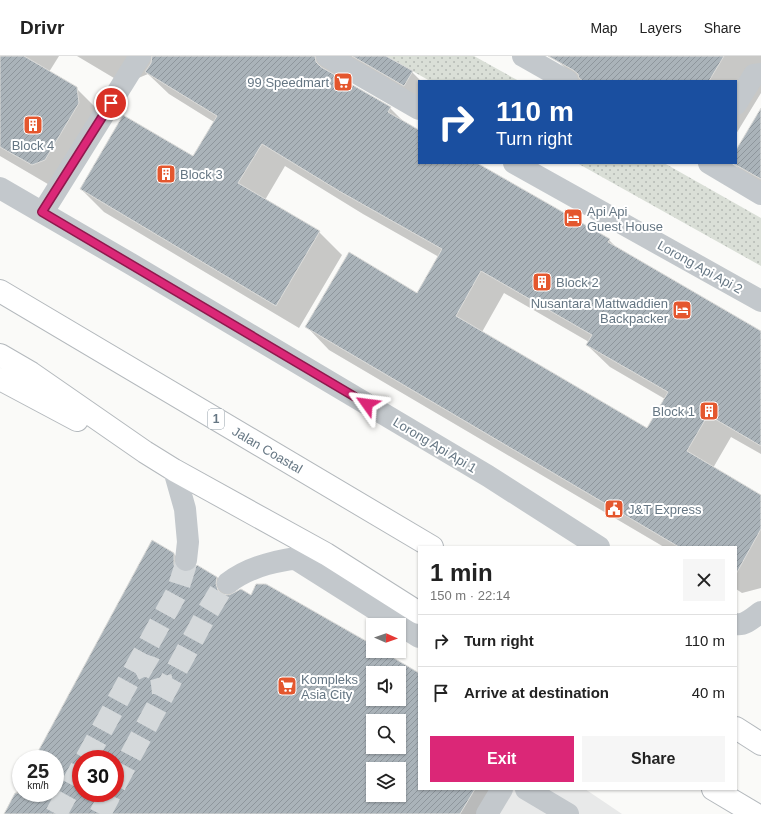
<!DOCTYPE html>
<meta charset="utf-8">
<style>
body{margin:0;font-family:Arial,sans-serif;background:#f6f6f6;color:#222;height:100vh;display:flex;flex-direction:column;font-size:15px;white-space:nowrap}
*{box-sizing:border-box;margin:0}
p{font-size:13px;color:#767676}
.icon{flex:none;width:22px;height:22px;fill:none;stroke:currentColor;stroke-width:2;stroke-linecap:round;stroke-linejoin:round}
.map{position:relative;flex:1;overflow:hidden}
.panel{position:absolute;left:418px;top:490px;width:319px;height:244px;display:flex;flex-direction:column;background:#fff;border-radius:0px;box-shadow:0 1px 3px #0004}
.panel>*{flex:none}
.banner{position:absolute;left:418px;top:24px;width:319px;height:84px;border-radius:0px;box-shadow:0 1px 3px #0004;background:#1a4fa0;color:#fff;overflow:hidden}
.needle{width:26px;rotate:92deg}
.buttons{position:absolute;left:366px;top:562px;display:grid;gap:8px}
.buttons a{display:grid;place-items:center;width:40px;height:40px;border-radius:0px;background:#fff;box-shadow:0 1px 3px #0004;font-size:20px}
.speed{position:absolute;left:12px;top:694px;display:flex;gap:8px;font-size:20px;font-weight:700;text-align:center}
.speed>*{display:grid;place-content:center;width:52px;height:52px;border-radius:50%;background:#fff;box-shadow:0 1px 3px #0004;line-height:1}
.speed small{font-size:10px;font-weight:400}
.speed .limit{border:6px solid #d22;background:#fff;color:#111}
.pin{position:absolute;display:grid;place-items:center;width:34px;height:34px;color:#fff;margin:-17px;border:2px solid #fff;border-radius:50%;box-shadow:0 1px 4px #0007}
.me{position:absolute;width:44px;margin:-22px;rotate:301deg;stroke-linejoin:round;filter:drop-shadow(0 0 3px #0008)}
.turn{display:flex;align-items:center;gap:14px;height:84px;padding:0 12px;font-size:18px}
.turn .icon{width:52px;height:52px;stroke-width:2.5}
.turn b{display:block;font-size:28px;line-height:34px}
.round{display:grid;place-items:center;flex:none;width:42px;height:42px;border-radius:0px;background:#f6f6f6}
.head{display:flex;align-items:center;justify-content:space-between;height:68px;padding:0 12px}
h1{font-size:24px;font-weight:700;line-height:30px}
.button{display:flex;gap:8px;margin-top:auto;padding:8px 12px}
.button a{flex:1;height:46px;border-radius:0px;background:#db2777;color:#fff;font-size:16px;font-weight:700;line-height:46px;text-align:center}
.button a+a{background:#f6f6f6;color:#222}
ul{padding:0;list-style:none}
li{display:flex;align-items:center;gap:12px;height:52px;padding:0 12px;border-top:1px solid #e0e0e0}
li div{flex:1}
li b{display:block;font-size:15px}
li em{font-style:normal}
header{display:flex;align-items:center;gap:24px;box-sizing:border-box;height:56px;padding:0 20px;background:#fff;border-bottom:1px solid #e0e0e0}
header strong{font-size:19px}
nav{display:flex;gap:22px;margin-inline-start:auto;font-size:14px}
.map>svg:first-child{display:block}
.built{fill:#e8e9e9}
.grass{fill:url(#grass-dots)}
.shadow{fill:#0003;fill-rule:evenodd}
.building{fill:url(#building-hatch);stroke:#dcdcda;fill-rule:evenodd}
.lines{fill:none;stroke-linecap:round;stroke-linejoin:round}
.minor-tunnel{stroke:#d5d9db;stroke-width:22;stroke-dasharray:22 11;stroke-linecap:butt}
.highway-casing{stroke:#b4b9bd;stroke-width:24}
.minor{stroke:#c3c8cc;stroke-width:22}
.highway{stroke:#fff;stroke-width:22}
.route-casing{stroke:#8e194d;stroke-width:10}
.route{stroke:#db2777;stroke-width:7}
.labels{text-anchor:middle;dominant-baseline:central;stroke-width:4;stroke-linejoin:round;paint-order:stroke}
.shield{fill:#fff;stroke:#939fa8;stroke-width:1}
.shield-label{font-size:12px;font-weight:bold;fill:#657683}
.poi-label{font-size:13px;fill:#657683;stroke:#fff;text-anchor:start}
.street-label{font-size:13px;fill:#657683;stroke:#fff}
</style>
<header>
<strong>Drivr</strong>
<nav><a>Map</a><a>Layers</a><a>Share</a></nav>
</header>
<div class="map">
<svg width="761" height="758" viewBox="0 0 761 758">
<defs>
<pattern id="grass-dots" width="8" height="8" patternUnits="userSpaceOnUse"><rect width="8" height="8" fill="#dadfd7"/><path d="M2 2h.1M6 6h.1" fill="none" stroke="#b4b9b4" stroke-width="1.8" stroke-linecap="round"/></pattern>
<pattern id="building-hatch" width="6" height="6" patternUnits="userSpaceOnUse"><rect width="6" height="6" fill="#aab3b9"/><path d="M-1 1l2-2M0 6l6-6M5 7l2-2" fill="none" stroke="#8e969c"/></pattern>
</defs>
<rect width="100%" height="100%" fill="#fafaf8"/>
<path class="built" d="M 475,733 L 585,733 L 622,758 L 460,758 Z"/>
<path class="grass" d="M 386,0 L 474,0 L 519,25 L 430,25 Z
M 577,107 L 664,107 L 761,162 L 761,210 Z"/>
<path class="shadow" d="M 0,0 L 59,0 L 49,16 L 76,32 L 102,58 L 58,134 L 0,100 Z
M 77,0 L 384,0 L 412,16 L 421,25 L 419,25 L 419,47 L 338,17 L 337,22 L 390,52 L 405,67 L 419,75 L 419,107 L 475,107 L 609,184 L 618,193 L 761,276 L 761,398 L 731,381 L 713,412 L 761,440 L 761,532 L 742,537 L 736,533 L 736,491 L 664,491 L 329,294 L 307,271 L 417,238 L 439,201 L 363,158 L 285,110 L 265,144 L 319,176 L 342,199 L 299,272 L 104,156 L 81,133 L 194,102 L 214,66 L 169,38 L 148,18 L 124,28 ZM 504,237 L 589,286 L 587,289 L 610,311 L 665,343 L 647,373 L 482,276 Z
M 559,0 L 761,0 L 761,37 L 736,78 L 736,25 L 578,25 L 557,4 Z
M 761,53 L 761,133 L 756,130 L 733,107 L 736,107 L 736,96 Z
M 174,498 L 189,513 L 189,517 L 217,521 L 232,537 L 231,540 L 251,540 L 373,592 L 373,595 L 379,595 L 419,618 L 419,733 L 499,733 L 484,758 L 5,758 L 21,728 L 21,737 L 55,737 L 55,703 L 35,703 ZM 373,617 L 399,617 L 399,643 L 373,643 ZM 373,665 L 399,665 L 399,691 L 373,691 ZM 81,703 L 115,703 L 115,737 L 81,737 ZM 373,713 L 399,713 L 399,739 L 373,739 Z"/>
<path class="building" d="M 0,0 L 24,0 L 77,31 L 79,47 L 45,104 L 32,109 L 0,91 Z
M 152,0 L 315,0 L 316,6 L 321,11 L 391,51 L 388,56 L 419,74 L 419,107 L 477,107 L 610,183 L 608,186 L 761,275 L 761,390 L 708,359 L 687,395 L 761,439 L 761,473 L 736,518 L 736,491 L 679,491 L 305,271 L 349,196 L 417,237 L 442,193 L 339,135 L 262,88 L 238,127 L 320,175 L 276,250 L 80,133 L 123,59 L 193,100 L 217,60 L 145,16 L 151,7 ZM 481,215 L 592,279 L 586,289 L 668,336 L 647,372 L 456,260 Z
M 352,0 L 386,0 L 413,15 L 404,30 Z
M 548,0 L 724,0 L 709,25 L 583,25 L 579,22 L 578,18 L 573,14 Z
M 761,52 L 761,123 L 736,109 L 736,94 Z
M 152,484 L 174,497 L 174,509 L 179,514 L 185,516 L 191,516 L 197,509 L 217,521 L 216,528 L 218,534 L 222,538 L 229,539 L 241,533 L 251,539 L 256,528 L 266,528 L 373,589 L 373,595 L 382,595 L 419,617 L 419,733 L 475,733 L 460,758 L 4,758 L 15,737 L 55,737 L 55,703 L 34,703 ZM 373,617 L 399,617 L 399,643 L 373,643 ZM 373,665 L 399,665 L 399,691 L 373,691 ZM 81,703 L 115,703 L 115,737 L 81,737 ZM 373,713 L 399,713 L 399,739 L 373,739 Z"/>
<g class="lines">
<path class="minor-tunnel" d="M 134,614 L 144,609 C 162,614 161,619 163,637
M 86,703 L 177,536 L 185,511 L 186,504
M 115,729 L 207,557 L 222,532 L 228,527
M 56,758 L 81,712
M 100,758 L 111,737"/>
<defs>
<g id="highway">
<path id="s1" d="M 0,235 L 432,491"/>
<path d="M 0,299 L 31,317 L 145,396 L 174,414 L 326,498 L 419,557"/>
<path d="M 0,323 L 77,364"/>
<path d="M 736,672 L 761,688"/>
<path d="M 713,733 L 755,758"/>
</g>
</defs>
<use href="#highway" class="highway-casing"/>
<path class="minor" d="M 327,0 L 419,53
M 523,0 L 567,25
M 736,48 L 754,19 L 761,18
M 514,107 L 761,245
M 709,107 L 761,138
M 0,132 L 131,208 L 488,420 L 599,491
M 43,156 L 140,0
M 174,414 L 185,453 L 188,486 L 186,504
M 294,502 L 419,581
M 228,527 C 251,509 281,504 309,500
M 736,568 C 745,570 754,561 761,556
M 526,733 L 568,758
M 487,758 L 502,733"/>
<use href="#highway" class="highway"/>
</g>
<g class="lines">
<defs>
<path id="route" d="M 111,47 L 42,156 L 367,348"/>
</defs>
<use href="#route" class="route-casing"/>
<use href="#route" class="route"/>
</g>
<defs>
<symbol id="supermarket-square" viewBox="-11 -11 22 22"><rect x="-9" y="-9" width="18" height="18" rx="4" fill="#e4572e" stroke="#fff"/><path d="M-6-5.5h2.5l.6 2H6L4.5 2H-2.5L-4.4-4H-6ZM-1.5 3.2a1.3 1.3 0 1 0 .1 0ZM3 3.2a1.3 1.3 0 1 0 .1 0Z" fill="#fff"/></symbol>
<symbol id="building-square" viewBox="-11 -11 22 22"><rect x="-9" y="-9" width="18" height="18" rx="4" fill="#e4572e" stroke="#fff"/><path d="M-4-6H4V6H1V3H-1V6H-4ZM-2.5-4.3h1.7v1.8h-1.7ZM.8-4.3h1.7v1.8H.8ZM-2.5-1h1.7V.8h-1.7ZM.8-1h1.7V.8H.8Z" fill="#fff"/></symbol>
<symbol id="hotel-square" viewBox="-11 -11 22 22"><rect x="-9" y="-9" width="18" height="18" rx="4" fill="#e4572e" stroke="#fff"/><path d="M-6-4.5h1.5V1H6V5H4.5V3h-9V5H-6ZM-4 0a1.8 1.8 0 1 1 3.6 0ZM.5 0V-2.5h3Q6-2.5 6 0Z" fill="#fff"/></symbol>
<symbol id="civic-square" viewBox="-11 -11 22 22"><rect x="-9" y="-9" width="18" height="18" rx="4" fill="#e4572e" stroke="#fff"/><path d="M-.6-6.5H3V-4.5H.6V-3L4-1V1h2V6H-6V1h2V-1L-.6-3ZM-1.2 2.5V6h2.4V2.5Z" fill="#fff"/></symbol>
</defs>
<g fill-rule="evenodd">
<use href="#supermarket-square" x="332" y="15" width="22" height="22"/>
<use href="#building-square" x="22" y="58" width="22" height="22"/>
<use href="#building-square" x="155" y="107" width="22" height="22"/>
<use href="#hotel-square" x="562" y="151" width="22" height="22"/>
<use href="#building-square" x="531" y="215" width="22" height="22"/>
<use href="#hotel-square" x="671" y="243" width="22" height="22"/>
<use href="#building-square" x="698" y="344" width="22" height="22"/>
<use href="#civic-square" x="603" y="442" width="22" height="22"/>
<use href="#supermarket-square" x="276" y="619" width="22" height="22"/>
</g>
<g class="labels">
<rect class="shield" x="208" y="353" width="16" height="20" rx="3"/>
<g class="shield-label">
<text x="216" y="363">1</text>
</g>
<g class="poi-label">
<text x="329" y="26" text-anchor="end">99 Speedmart</text>
<text x="33" y="89" text-anchor="middle">Block 4</text>
<text x="180" y="118">Block 3</text>
<text x="587" y="155">Api Api<tspan x="587" dy="15">Guest House</tspan></text>
<text x="556" y="226">Block 2</text>
<text x="668" y="247" text-anchor="end">Nusantara Mattwaddien<tspan x="668" dy="15">Backpacker</tspan></text>
<text x="695" y="355" text-anchor="end">Block 1</text>
<text x="628" y="453">J&amp;T Express</text>
<text x="301" y="623">Kompleks<tspan x="301" dy="15">Asia City</tspan></text>
</g>
<g class="street-label">
<text transform="translate(700 211) rotate(29)">Lorong Api Api 2</text>
<text transform="translate(435 389) rotate(31)">Lorong Api Api 1</text>
<text stroke="none"><textPath href="#s1" startOffset="311">Jalan Coastal</textPath></text>
</g>
</g>
</svg>
<div class="buttons">
<a><svg class="needle" viewBox="-14 -14 28 28"><path d="M0-13l5 13h-10z" fill="#e53935"/><path d="M0 13l5-13h-10z" fill="#767676"/></svg></a>
<a><svg class="icon" aria-label="sound" viewBox="0 0 24 24"><path d="M4 9h4l5-4v14l-5-4H4zM17 9q2 3 0 6"/></svg></a>
<a><svg class="icon" aria-label="search" viewBox="0 0 24 24"><circle cx="10" cy="10" r="6"/><path d="M15 15l6 6"/></svg></a>
<a><svg class="icon" aria-label="layers" viewBox="0 0 24 24"><path d="M12 4l9 5-9 5-9-5zM3 14l9 5 9-5"/></svg></a>
</div>
<div class="speed"><div>25<small>km/h</small></div><div class="limit">30</div></div>
<div class="pin" style="left:111px;top:47px;background:#d93025"><svg class="icon" aria-label="arrive" viewBox="0 0 24 24"><path d="M6 21V4h12l-3 4 3 4H6"/></svg></div>
<svg class="me" style="left:367px;top:348px" viewBox="-20 -20 40 40"><path d="M0-17L14 15 0 8-14 15z" fill="#db2777" stroke="#fff" stroke-width="4"/></svg>
<div class="banner">
<div class="turn"><svg class="icon" aria-label="right" viewBox="0 0 24 24"><path d="M7 20v-9h11M14 6l5 5-5 5"/></svg><div><b>110 m</b>Turn right</div></div>
</div>
<section class="panel">
<div class="head"><div><h1>1 min</h1><p>150 m · 22:14</p></div><a class="round"><svg class="icon" aria-label="close" viewBox="0 0 24 24"><path d="M6 6l12 12M18 6L6 18"/></svg></a></div>
<ul>
<li><svg class="icon" aria-label="right" viewBox="0 0 24 24"><path d="M7 20v-9h11M14 6l5 5-5 5"/></svg><div><b>Turn right</b></div><em>110 m</em></li>
<li><svg class="icon" aria-label="arrive" viewBox="0 0 24 24"><path d="M6 21V4h12l-3 4 3 4H6"/></svg><div><b>Arrive at destination</b></div><em>40 m</em></li>
</ul>
<div class="button"><a>Exit</a><a>Share</a></div>
</section>
</div>
